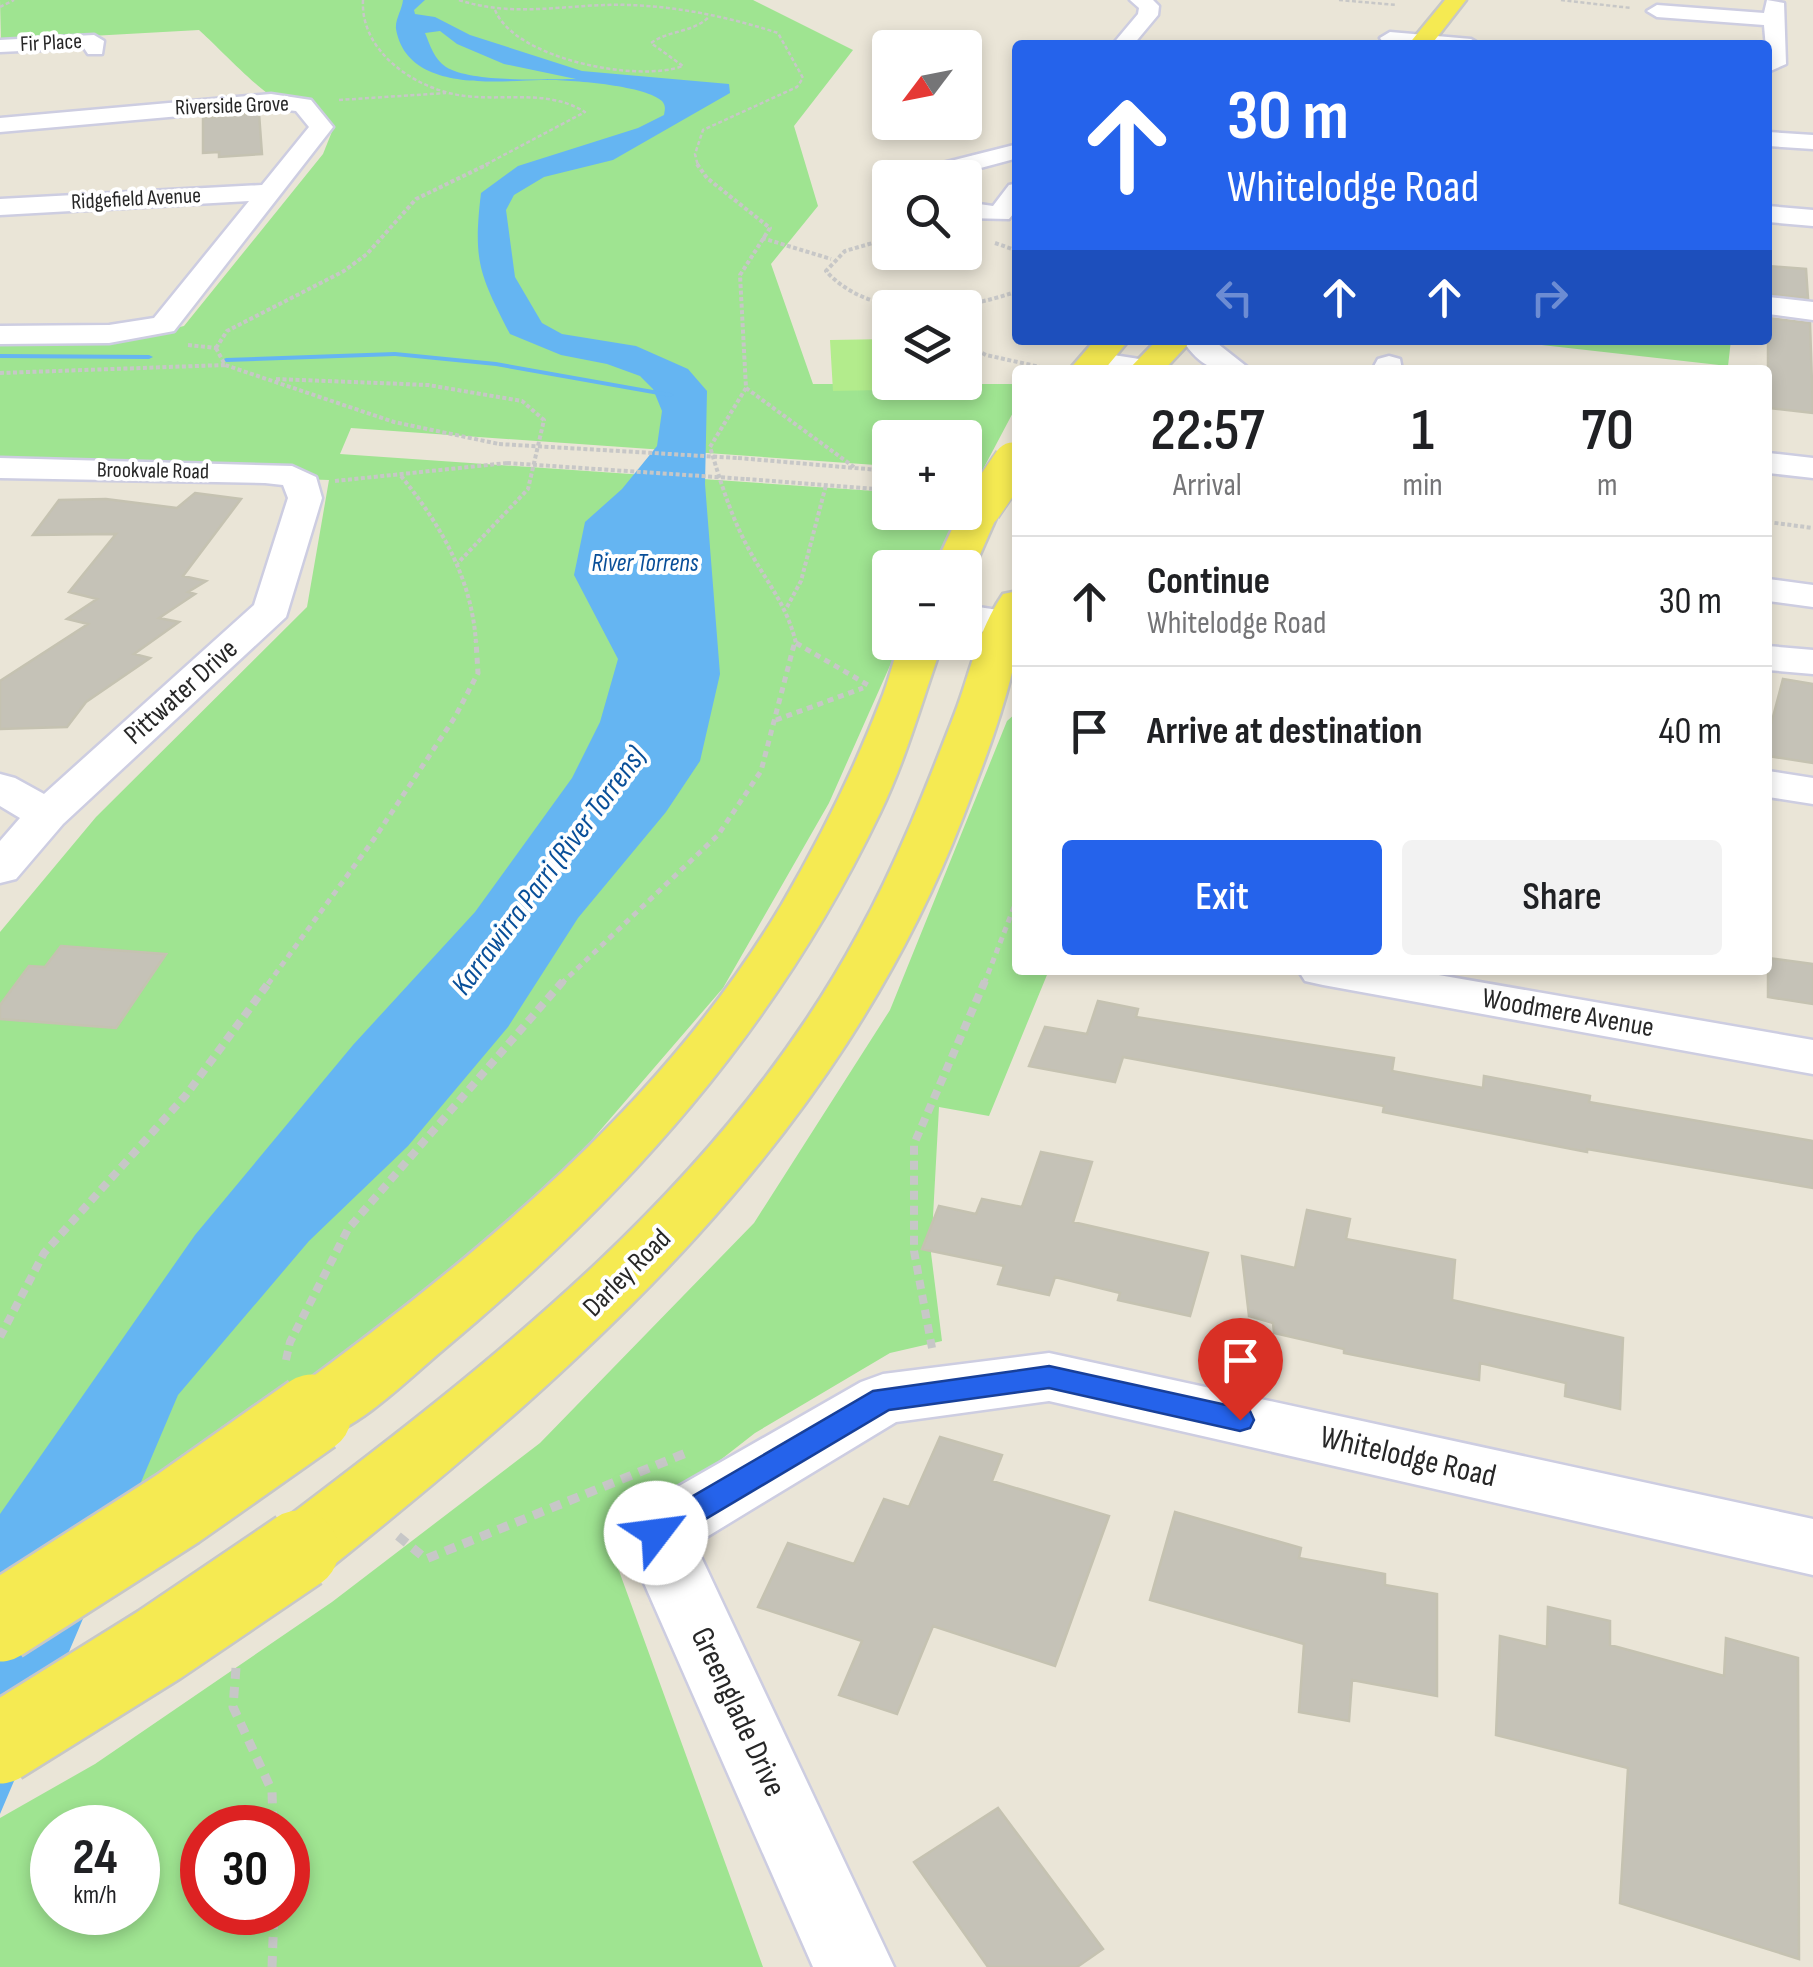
<!DOCTYPE html>
<meta charset="utf-8">
<style>
body{margin:0;font-family:"Sofia Sans Condensed",sans-serif;background:#f2f2f2;color:#202124;height:100vh;display:flex;flex-direction:column;font-size:38px;white-space:nowrap}
*{box-sizing:border-box;margin:0}
p{font-size:32px;color:#757577}
.icon{flex:none;width:55px;height:55px;fill:none;stroke:currentColor;stroke-width:2;stroke-linecap:round;stroke-linejoin:round}
.map{position:relative;flex:1;overflow:hidden}
.sheet{position:absolute;left:1012px;top:365px;width:760px;height:610px;display:flex;flex-direction:column;background:#fff;border-radius:10px;box-shadow:0 5px 15px #0003}
.sheet>*{flex:none}
.top-card{position:absolute;left:1012px;top:40px;width:760px;height:305px;border-radius:10px;box-shadow:0 5px 15px #0003;background:#2563eb;color:#fff;overflow:hidden}
.needle{width:65px;rotate:238deg}
.controls{position:absolute;left:872px;top:30px;display:grid;gap:20px}
.controls a{display:grid;place-items:center;width:110px;height:110px;border-radius:10px;background:#fff;box-shadow:0 5px 15px #0003;font-size:50px}
.speed{position:absolute;left:30px;top:1805px;display:flex;gap:20px;font-size:50px;font-weight:700;text-align:center}
.speed>*{display:grid;place-content:center;width:130px;height:130px;border-radius:50%;background:#fff;box-shadow:0 5px 15px #0003;line-height:1}
.speed small{font-size:25px;font-weight:400}
.speed .limit{border:15px solid #d22;background:#fff;color:#111}
.pin{position:absolute;display:grid;place-items:center;width:85px;height:85px;color:#fff;margin:-102px -42px;border-radius:50% 50% 50% 0;rotate:-45deg;box-shadow:0 0 10px #0007}
.pin .icon{rotate:45deg}
.me{position:absolute;width:110px;margin:-55px;rotate:60deg;stroke-linejoin:round;filter:drop-shadow(0 0 8px #0008)}
.turn{display:flex;align-items:center;gap:35px;height:210px;padding:0 50px;font-size:45px}
.turn .icon{width:130px;height:130px;stroke-width:2.5}
.turn b{display:block;font-size:70px;line-height:85px}
.lanes{display:flex;align-items:center;height:95px;padding:0 50px;background:#0003;justify-content:center;gap:50px;direction:ltr}
.lanes .off{opacity:.35}
.eta{display:flex;justify-content:space-evenly;align-items:center;height:170px;text-align:center}
.eta b{font-size:60px;font-weight:600;line-height:70px}
.primary-button{display:flex;gap:20px;margin-top:auto;padding:20px 50px}
.primary-button a{flex:1;height:115px;border-radius:10px;background:#2563eb;color:#fff;font-size:40px;font-weight:600;line-height:115px;text-align:center}
.primary-button a+a{background:#f2f2f2;color:#202124}
ul{padding:0;list-style:none}
li{display:flex;align-items:center;gap:30px;height:130px;padding:0 50px;border-top:2px solid #e0e0e0}
li div{flex:1}
li b{display:block;font-size:38px}
li em{font-style:normal}
.map>svg:first-child{display:block}
.green{fill:#9fe491;fill-rule:evenodd}
.pitch{fill:#b3ec8c}
.water{fill:#65b5f2;fill-rule:evenodd}
.lines{fill:none;stroke-linecap:round;stroke-linejoin:round}
.stream{fill:#65b5f2;fill-rule:evenodd}
.building{fill:#c5c2b7;stroke:#c5c2b1;stroke-width:2.5}
.minor-casing{stroke:#cdcde1;stroke-width:5}
.major-casing{stroke:#c7c7c7;stroke-width:5}
.path-far4{stroke:#c7c7c7;stroke-width:2.5;stroke-dasharray:4 2.5;stroke-linecap:butt}
.path-far3{stroke:#c7c7c7;stroke-width:4;stroke-dasharray:4 2.5;stroke-linecap:butt}
.path-far2{stroke:#c7c7c7;stroke-width:5;stroke-dasharray:6 5;stroke-linecap:butt}
.path-far1{stroke:#c7c7c7;stroke-width:8;stroke-dasharray:9 6;stroke-linecap:butt}
.path{stroke:#c7c7c7;stroke-width:9;stroke-dasharray:11 8;stroke-linecap:butt}
.minor{fill:#fff;fill-rule:evenodd}
.major{fill:#f5ea52;fill-rule:evenodd}
.major-bridge-far2-casing{stroke:#c7c7c7;stroke-width:42;stroke-linecap:butt}
.major-bridge-far1-casing{stroke:#c7c7c7;stroke-width:68;stroke-linecap:butt}
.major-bridge-casing{stroke:#c7c7c7;stroke-width:84;stroke-linecap:butt}
.path-bridge{stroke:#c7c7c7;stroke-width:4;stroke-dasharray:4 2.5;stroke-linecap:butt}
.major-bridge-far2{stroke:#f5ea52;stroke-width:39}
.major-bridge-far1{stroke:#f5ea52;stroke-width:62}
.major-bridge{stroke:#f5ea52;stroke-width:79}
.route{fill:#2563eb;stroke:#184099;stroke-width:2.5}
.labels{text-anchor:middle;dominant-baseline:central;stroke-width:8;stroke-linejoin:round;paint-order:stroke}
.far-street-label{font-size:22px;fill:#272727;stroke:#fff}
.far-water-label{font-size:25px;font-style:italic;fill:#094f99;stroke:#fff}
.street-label{font-size:28px;fill:#272727;stroke:#fff}
.water-label{font-size:30px;font-style:italic;fill:#094f99;stroke:#fff}
.near-street-label{font-size:32px;fill:#272727;stroke:#fff}
</style>
<div class="map">
<svg width="1813" height="1967" viewBox="0 0 1813 1967">
<rect width="100%" height="100%" fill="#eae5d7"/>
<path class="green" d="M 0,0 L 753,0 L 853,50 L 794,126 L 818,206 L 771,264 L 813,384 L 1017,384 L 1017,405 L 981,473 L 965,472 L 965,438 L 890,438 L 890,466 L 351,428 L 340,454 L 890,492 L 890,512 L 965,512 L 937,567 L 890,568 L 890,642 L 900,643 L 829,803 L 723,988 L 553,1185 L 329,1371 L 0,1580 L 0,932 L 96,817 L 307,607 L 329,480 L 0,469 L 0,341 L 154,333 L 184,326 L 323,154 L 333,129 C 316,93 307,107 276,98 C 262,94 214,43 199,30 L 1,41 Z
M 1498,340 L 1731,340 L 1728,366 Z
M 1017,712 L 1018,970 L 1049,970 L 989,1116 L 939,1107 L 931,1253 L 942,1341 L 890,1353 L 755,1433 L 610,1546 L 763,1967 L 0,1967 L 0,1818 L 95,1764 L 332,1602 L 540,1443 L 754,1223 L 890,1010 L 1007,721 ZM 52,1828 L 138,1828 L 138,1912 L 52,1912 ZM 202,1828 L 288,1828 L 288,1912 L 202,1912 Z"/>
<path class="pitch" d="M 890,339 L 890,382 L 958,383 L 929,389 L 833,391 L 830,340 Z"/>
<path class="water" d="M 403,0 L 425,0 L 414,10 L 415,14 L 435,17 L 470,35 L 582,71 L 729,84 L 730,93 L 613,160 L 544,177 L 514,195 L 506,210 L 515,277 L 542,323 L 562,334 L 636,346 L 688,369 L 707,391 L 705,484 L 720,674 L 700,761 L 666,812 L 578,918 L 508,1027 L 408,1146 L 309,1241 L 178,1395 L 0,1814 L 0,1514 L 195,1235 L 353,1045 L 475,912 L 572,778 L 600,722 L 618,659 L 574,575 L 585,522 L 622,489 L 657,446 L 662,411 L 653,389 L 640,376 L 607,364 L 561,355 L 510,334 C 479,274 473,261 481,193 L 518,166 L 638,128 L 664,115 C 665,109 666,106 662,101 C 646,85 565,79 541,80 C 497,81 407,93 396,29 C 395,19 402,10 403,0 ZM 440,31 L 457,44 L 504,64 L 576,79 C 545,79 472,83 446,67 C 434,59 430,45 425,33 Z"/>
<g class="lines">
<path class="stream" d="M 395,352 L 496,362 L 670,393 L 674,395 L 670,397 L 496,366 L 395,356 L 226,362 L 222,360 L 226,358 Z
M 0,354 L 149,355 L 153,357 L 149,359 L 0,358 Z"/>
</g>
<path class="building" d="M 259,113 L 262,154 L 219,157 L 219,152 L 203,153 L 203,118 Z
M 1768,266 L 1806,269 L 1808,298 L 1768,294 Z
M 1768,318 L 1810,323 L 1813,413 L 1768,408 Z
M 195,493 L 241,499 L 183,576 L 206,581 L 188,592 L 195,594 L 159,618 L 179,622 L 134,654 L 150,658 L 86,702 L 67,727 L 0,729 L 0,681 L 88,624 L 67,619 L 97,599 L 69,592 L 116,534 L 33,535 L 59,500 L 106,499 L 177,508 Z
M 1783,679 L 1813,684 L 1813,763 L 1768,756 L 1768,736 Z
M 61,946 L 166,954 L 116,1028 L 0,1019 L 0,1005 L 29,966 L 45,967 Z
M 1768,958 L 1813,964 L 1813,1004 L 1768,997 Z
M 1098,1001 L 1138,1009 L 1136,1017 L 1394,1058 L 1392,1071 L 1483,1088 L 1484,1076 L 1590,1096 L 1589,1102 L 1813,1141 L 1813,1188 L 1587,1149 L 1587,1152 L 1383,1112 L 1384,1106 L 1123,1057 L 1115,1082 L 1029,1066 L 1045,1027 L 1087,1034 Z
M 1041,1152 L 1092,1162 L 1073,1222 L 1208,1253 L 1190,1316 L 1118,1300 L 1120,1293 L 1055,1277 L 1049,1295 L 998,1284 L 1004,1266 L 922,1249 L 939,1206 L 976,1214 L 982,1199 L 1022,1207 Z
M 1307,1210 L 1350,1219 L 1346,1239 L 1455,1260 L 1452,1300 L 1623,1338 L 1620,1409 L 1565,1396 L 1566,1383 L 1480,1363 L 1479,1380 L 1344,1353 L 1344,1349 L 1274,1333 L 1273,1323 L 1249,1316 L 1242,1256 L 1295,1268 Z
M 940,1437 L 1002,1455 L 992,1481 L 1109,1516 L 1055,1666 L 933,1626 L 897,1714 L 839,1695 L 862,1641 L 758,1607 L 788,1543 L 854,1564 L 884,1499 L 909,1507 Z
M 1175,1512 L 1301,1548 L 1299,1558 L 1385,1574 L 1385,1585 L 1437,1594 L 1437,1696 L 1352,1680 L 1349,1721 L 1299,1712 L 1304,1644 L 1150,1600 Z
M 1548,1607 L 1610,1621 L 1610,1645 L 1724,1676 L 1726,1638 L 1798,1658 L 1799,1959 L 1620,1903 L 1628,1768 L 1496,1735 L 1500,1636 L 1547,1647 Z
M 998,1808 L 1103,1949 L 1077,1967 L 988,1967 L 914,1862 Z"/>
<g class="lines">
<defs>
<path id="minor" d="M 1130,0 L 1153,0 L 1159,6 L 1158,15 L 1133,45 L 1112,45 L 1138,14 L 1139,8 Z
M 1767,0 L 1784,3 L 1786,64 L 1768,72 L 1764,25 L 1657,17 L 1647,11 L 1657,5 L 1764,13 Z
M 1390,32 L 1471,39 L 1481,45 L 1383,42 L 1380,38 Z
M 94,35 L 104,41 L 102,54 L 88,54 L 84,48 L 0,52 L 0,40 Z
M 271,94 L 311,100 L 333,127 L 174,331 L 109,343 L 0,344 L 0,326 L 109,325 L 154,318 L 249,201 L 0,215 L 0,199 L 262,185 L 309,127 L 296,111 L 271,108 L 0,132 L 0,118 Z
M 1768,132 L 1813,135 L 1813,149 L 1768,146 Z
M 1018,144 L 1018,158 L 943,178 L 900,178 L 903,173 Z
M 1018,183 L 1018,208 L 1009,219 L 965,218 L 965,202 L 993,206 L 1009,185 Z
M 1768,206 L 1813,210 L 1813,226 L 1768,222 Z
M 1768,297 L 1813,302 L 1813,320 L 1768,314 Z
M 1182,340 L 1213,340 L 1251,370 C 1215,370 1205,372 1182,340 Z
M 1094,352 L 1165,363 L 1169,370 L 1083,367 L 1079,361 L 1083,355 Z
M 1389,356 L 1400,359 L 1402,370 L 1372,370 L 1378,359 Z
M 1768,453 L 1813,458 L 1813,478 L 1768,473 Z
M 0,458 L 292,466 L 316,477 L 322,498 L 286,617 L 63,824 L 16,879 L 0,883 L 0,841 L 20,818 L 0,806 L 0,774 L 15,778 L 44,794 L 254,605 L 288,498 L 283,485 L 265,483 L 0,478 Z
M 1768,579 L 1813,585 L 1813,607 L 1768,601 Z
M 965,605 L 1018,613 L 1018,637 L 965,629 Z
M 1768,646 L 1813,650 L 1813,674 L 1768,670 Z
M 1768,771 L 1813,778 L 1813,804 L 1768,797 Z
M 1298,970 L 1410,970 L 1813,1040 L 1813,1074 L 1323,985 L 1305,981 Z
M 1049,1353 L 1813,1519 L 1813,1575 L 1049,1401 L 896,1422 L 695,1544 L 894,1967 L 813,1967 L 622,1533 L 632,1513 L 861,1382 L 883,1374 Z"/>
<path id="major" d="M 1445,0 L 1466,0 L 1431,45 L 1408,45 Z
M 1095,340 L 1129,340 L 1104,370 L 1069,370 Z
M 1157,340 L 1192,340 L 1164,370 L 1128,370 Z
M 982,495 L 996,499 L 1001,507 L 974,568 L 965,577 L 965,568 L 934,568 L 960,512 L 965,512 L 965,504 Z
M 1018,591 C 1018,610 1021,632 1017,651 C 1005,708 984,763 963,817 C 837,1142 590,1360 325,1572 L 299,1581 L 273,1572 L 262,1550 L 273,1528 C 494,1361 724,1183 858,934 C 897,863 926,788 955,713 C 971,671 977,632 1003,594 Z
M 900,642 L 943,642 C 922,700 907,757 880,813 C 776,1030 627,1196 444,1349 C 414,1374 358,1430 321,1437 C 312,1439 301,1433 292,1430 L 282,1411 L 292,1392 C 478,1255 663,1105 782,904 C 820,839 854,770 881,700 C 889,681 893,661 900,642 Z"/>
</defs>
<use href="#minor" class="minor-casing"/>
<use href="#major" class="major-casing"/>
<path class="path-far4" d="M 363,0 C 360,52 416,90 465,96 C 506,101 548,89 585,112 L 483,166
M 459,0 C 508,16 553,7 604,5 C 662,3 723,15 778,33 L 803,78 L 797,87 L 703,130 L 695,154 L 698,166
M 1339,0 L 1397,5
M 1561,0 L 1631,8
M 0,7 L 14,0
M 495,10 C 515,59 637,83 683,66 L 651,43 C 669,30 692,33 709,17
M 339,100 L 446,93"/>
<path class="path-far3" d="M 697,164 L 707,178 L 770,228 L 740,275 L 746,388 L 710,447 C 720,480 730,513 746,544 C 765,581 786,602 796,643
M 762,238 L 831,259
M 890,238 L 845,251 L 826,271 C 872,322 959,312 1018,291
M 995,243 L 1018,251
M 965,344 L 986,355 L 1049,369
M 188,345 L 216,348
M 216,348 L 227,331 L 344,271 L 367,254 L 416,199 L 488,164
M 216,348 L 225,365 L 394,422 L 499,444
M 1282,370 L 1305,370
M 0,373 L 225,365
M 276,379 L 428,385 L 522,401 L 544,420 L 528,489 L 458,563
M 746,388 L 854,467
M 738,458 L 890,471
M 401,476 C 441,525 472,579 476,643
M 746,479 L 890,490
M 335,481 L 507,463
M 1768,522 L 1813,528
M 787,607 L 801,581 L 826,485"/>
<path class="path-far2" d="M 796,643 L 868,685
M 776,720 L 863,688
M 268,984 L 374,839 L 455,717 L 478,673 L 476,641
M 561,984 L 718,835 L 761,771 L 795,641
M 984,984 L 1018,897"/>
<path class="path-far1" d="M 0,1337 L 44,1253 L 186,1095 L 270,981
M 932,1348 L 914,1251 L 914,1144 L 985,981
M 286,1360 L 290,1342 L 348,1229 L 563,981"/>
<path class="path" d="M 398,1536 L 426,1559 L 691,1451
M 236,1668 L 233,1707 L 272,1791 L 273,1828
M 272,1967 L 274,1912"/>
<use href="#minor" class="minor"/>
<use href="#major" class="major"/>
<defs>
<path id="major-bridge-far2" d="M 982,507 L 1013,462"/>
<path id="major-bridge-far1" d="M 309,1417 L 317,1411"/>
<path id="major-bridge" d="M 0,1622 L 177,1509 L 312,1414
M 0,1744 L 159,1645 L 299,1550"/>
</defs>
<use href="#major-bridge-far2" class="major-bridge-far2-casing"/>
<use href="#major-bridge-far1" class="major-bridge-far1-casing"/>
<use href="#major-bridge" class="major-bridge-casing"/>
<path class="path-bridge" d="M 499,444 L 738,458
M 507,463 L 746,479"/>
<use href="#major-bridge-far2" class="major-bridge-far2"/>
<use href="#major-bridge-far1" class="major-bridge-far1"/>
<use href="#major-bridge" class="major-bridge"/>
</g>
<path class="route" d="M 1049,1366 L 1240,1408 L 1250,1411 L 1254,1420 L 1250,1428 L 1240,1431 L 1049,1388 L 889,1410 L 667,1542 L 656,1545 L 645,1542 L 641,1533 L 645,1524 L 873,1391 Z"/>
<g class="labels">
<g class="far-street-label">
<text transform="translate(51 43) rotate(-3)">Fir Place</text>
<text transform="translate(232 106) rotate(-2)">Riverside Grove</text>
<text transform="translate(136 199) rotate(-3)">Ridgefield Avenue</text>
<text transform="translate(153 471) rotate(1)">Brookvale Road</text>
</g>
<g class="far-water-label">
<text x="645" y="563">River Torrens</text>
</g>
<g class="street-label">
<text transform="translate(181 692) rotate(-42)">Pittwater Drive</text>
<text transform="translate(1568 1013) rotate(10)">Woodmere Avenue</text>
<text transform="translate(627 1273) rotate(-45)">Darley Road</text>
</g>
<g class="water-label">
<text transform="translate(549 871) rotate(-53)">Karrawirra Parri (River Torrens)</text>
</g>
<g class="near-street-label">
<text transform="translate(1408 1457) rotate(13)">Whitelodge Road</text>
<text transform="translate(738 1712) rotate(65)">Greenglade Drive</text>
</g>
</g>
</svg>
<div class="controls">
<a><svg class="needle" viewBox="-14 -14 28 28"><path d="M0-13l5 13h-10z" fill="#e53935"/><path d="M0 13l5-13h-10z" fill="#757577"/></svg></a>
<a><svg class="icon" aria-label="search" viewBox="0 0 24 24"><circle cx="10" cy="10" r="6"/><path d="M15 15l6 6"/></svg></a>
<a><svg class="icon" aria-label="layers" viewBox="0 0 24 24"><path d="M12 4l9 5-9 5-9-5zM3 14l9 5 9-5"/></svg></a>
<a>+</a>
<a>−</a>
</div>
<div class="speed"><div>24<small>km/h</small></div><div class="limit">30</div></div>
<div class="pin" style="left:1240px;top:1420px;background:#d93025"><svg class="icon" aria-label="arrive" viewBox="0 0 24 24"><path d="M6 21V4h12l-3 4 3 4H6"/></svg></div>
<svg class="me" style="left:656px;top:1533px" viewBox="-20 -20 40 40"><circle r="19" fill="#fff"/><path d="M0-13L10 11 0 6-10 11z" fill="#2563eb"/></svg>
<div class="top-card">
<div class="turn"><svg class="icon" aria-label="ahead" viewBox="0 0 24 24"><path d="M12 20V5M6 11l6-6 6 6"/></svg><div><b>30 m</b>Whitelodge Road</div></div>
<div class="lanes"><svg class="icon off" aria-label="left" viewBox="0 0 24 24"><path d="M17 20v-9H6M10 6l-5 5 5 5"/></svg><svg class="icon" aria-label="ahead" viewBox="0 0 24 24"><path d="M12 20V5M6 11l6-6 6 6"/></svg><svg class="icon" aria-label="ahead" viewBox="0 0 24 24"><path d="M12 20V5M6 11l6-6 6 6"/></svg><svg class="icon off" aria-label="right" viewBox="0 0 24 24"><path d="M7 20v-9h11M14 6l5 5-5 5"/></svg></div>
</div>
<section class="sheet">
<div class="eta">
<div><b>22:57</b><p>Arrival</p></div>
<div><b>1</b><p>min</p></div>
<div><b>70</b><p>m</p></div>
</div>
<ul>
<li><svg class="icon" aria-label="ahead" viewBox="0 0 24 24"><path d="M12 20V5M6 11l6-6 6 6"/></svg><div><b>Continue</b><p>Whitelodge Road</p></div><em>30 m</em></li>
<li><svg class="icon" aria-label="arrive" viewBox="0 0 24 24"><path d="M6 21V4h12l-3 4 3 4H6"/></svg><div><b>Arrive at destination</b></div><em>40 m</em></li>
</ul>
<div class="primary-button"><a>Exit</a><a>Share</a></div>
</section>
</div>
